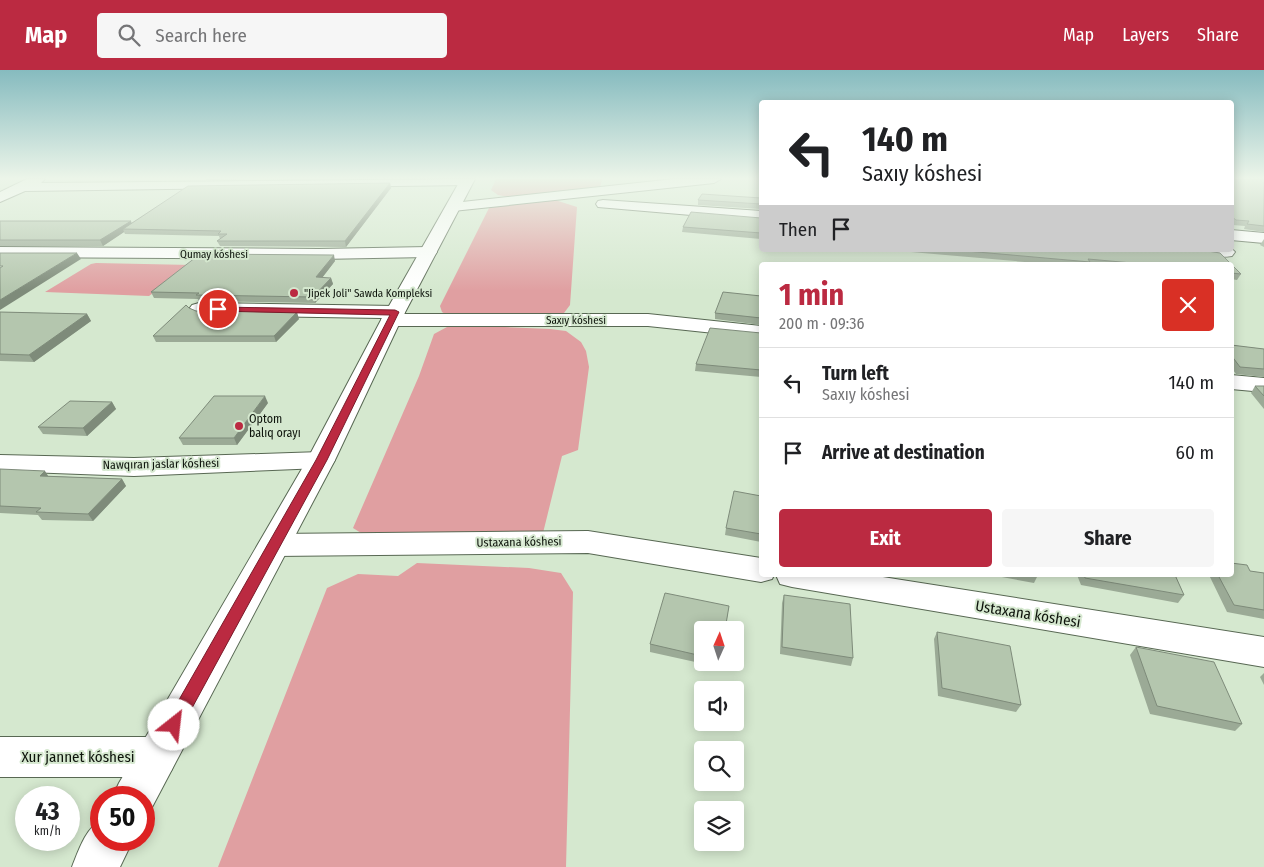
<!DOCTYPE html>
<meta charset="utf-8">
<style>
body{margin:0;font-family:"Fira Sans Condensed",sans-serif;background:#f6f6f6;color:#202124;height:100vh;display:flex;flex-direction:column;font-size:19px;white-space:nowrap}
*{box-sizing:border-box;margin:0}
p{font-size:16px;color:#757577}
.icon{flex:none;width:28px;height:28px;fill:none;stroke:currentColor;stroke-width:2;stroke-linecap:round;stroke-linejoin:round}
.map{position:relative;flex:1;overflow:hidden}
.details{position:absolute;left:759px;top:192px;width:475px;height:315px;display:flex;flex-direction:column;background:#fff;border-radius:5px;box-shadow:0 2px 12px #0003}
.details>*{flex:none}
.hud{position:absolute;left:759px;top:30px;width:475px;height:152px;border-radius:5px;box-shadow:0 2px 12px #0003;background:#fff;color:#202124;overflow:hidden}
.needle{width:32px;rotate:3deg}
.fabs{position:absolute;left:694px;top:551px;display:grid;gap:10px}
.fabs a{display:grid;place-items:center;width:50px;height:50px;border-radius:5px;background:#fff;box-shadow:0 2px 12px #0003;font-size:25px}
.speed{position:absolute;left:15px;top:716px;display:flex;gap:10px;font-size:25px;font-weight:700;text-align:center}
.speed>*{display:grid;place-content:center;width:65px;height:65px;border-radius:50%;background:#fff;box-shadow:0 2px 12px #0003;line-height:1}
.speed small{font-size:12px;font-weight:400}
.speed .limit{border:8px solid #d22;background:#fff;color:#111}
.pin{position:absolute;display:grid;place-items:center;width:42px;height:42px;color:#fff;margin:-21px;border:2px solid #fff;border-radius:50%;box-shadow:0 1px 5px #0007}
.me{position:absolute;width:55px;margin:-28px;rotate:29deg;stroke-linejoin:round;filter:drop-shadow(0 0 4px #0008)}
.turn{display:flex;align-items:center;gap:18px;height:105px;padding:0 20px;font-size:22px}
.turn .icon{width:65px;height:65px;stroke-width:2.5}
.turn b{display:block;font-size:35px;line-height:42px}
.then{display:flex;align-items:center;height:48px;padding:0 20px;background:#0003;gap:10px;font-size:19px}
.round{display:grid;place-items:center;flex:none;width:52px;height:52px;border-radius:5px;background:#f6f6f6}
.summary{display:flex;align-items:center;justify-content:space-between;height:85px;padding:0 20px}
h1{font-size:30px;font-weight:700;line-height:38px;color:#bb2a41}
.cta{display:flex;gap:10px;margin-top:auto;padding:10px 20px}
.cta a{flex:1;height:58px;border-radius:5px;background:#bb2a41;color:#fff;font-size:20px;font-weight:700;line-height:58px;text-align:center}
.cta a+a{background:#f6f6f6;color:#202124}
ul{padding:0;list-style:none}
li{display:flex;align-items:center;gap:15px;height:70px;padding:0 20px;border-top:1px solid #e0e0e0}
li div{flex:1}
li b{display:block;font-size:19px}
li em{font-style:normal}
header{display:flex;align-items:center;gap:30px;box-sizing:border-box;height:70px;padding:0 25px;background:#bb2a41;color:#fff}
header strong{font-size:24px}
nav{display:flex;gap:28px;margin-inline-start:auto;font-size:18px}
.search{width:350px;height:45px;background:#f6f6f6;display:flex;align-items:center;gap:12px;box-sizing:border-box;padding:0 18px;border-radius:5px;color:#757577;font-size:19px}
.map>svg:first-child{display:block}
.green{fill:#e09fa1}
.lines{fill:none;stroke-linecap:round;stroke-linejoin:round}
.street-casing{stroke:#586853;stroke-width:2}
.secondary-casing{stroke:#586853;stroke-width:2}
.street{fill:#fff;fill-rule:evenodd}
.secondary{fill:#fff;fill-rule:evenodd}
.wall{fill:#9baa96}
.shaded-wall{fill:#7e8b7a}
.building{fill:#b4c6ae;stroke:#7e8b7a}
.route{fill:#bb2a41;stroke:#7a1b2a}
.poi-dot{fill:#bb2a41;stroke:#d5e8cf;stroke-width:2}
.labels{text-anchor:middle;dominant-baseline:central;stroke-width:4;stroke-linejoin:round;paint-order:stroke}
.far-street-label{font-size:11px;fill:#0d130b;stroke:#d5e8cf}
.far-poi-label{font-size:11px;fill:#0d130b;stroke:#d5e8cf;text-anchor:start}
.poi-label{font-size:12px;fill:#0d130b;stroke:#d5e8cf;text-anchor:start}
.street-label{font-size:12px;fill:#0d130b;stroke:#d5e8cf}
.near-street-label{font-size:15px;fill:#0d130b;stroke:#d5e8cf}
</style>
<header>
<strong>Map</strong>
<div class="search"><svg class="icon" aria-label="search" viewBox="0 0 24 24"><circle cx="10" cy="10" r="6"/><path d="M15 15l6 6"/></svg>Search here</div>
<nav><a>Map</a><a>Layers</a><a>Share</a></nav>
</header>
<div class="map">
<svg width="1264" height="797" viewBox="0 0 1264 797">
<rect width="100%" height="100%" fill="#d5e8cf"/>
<path class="green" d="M 496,109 L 602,109 L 600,118 L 508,127 L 498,125 L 491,120 Z
M 555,130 L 577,137 L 570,235 L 564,243 L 556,248 L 450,247 L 442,242 L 440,236 L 489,138 L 504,134 Z
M 96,193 L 192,195 L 149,226 L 45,222 L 91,194 Z
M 460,255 L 550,259 L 566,261 L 581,272 L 586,281 L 589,297 L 578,380 L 562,386 L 543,463 L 366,466 L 353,458 L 419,306 L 434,264 L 447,257 Z
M 417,493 L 529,498 L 561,503 L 573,522 L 566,797 L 218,797 L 327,518 L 358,504 L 398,506 Z"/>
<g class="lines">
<defs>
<path id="street" d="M 27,109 L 45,109 L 41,113 L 473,109 L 474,111 L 467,115 L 25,121 L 0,132 L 0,122 Z
M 674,109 L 721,109 L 714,113 L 453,141 L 448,140 L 446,137 L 448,134 L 453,133 Z
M 603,130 L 761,141 L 761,151 L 598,137 L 596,134 L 598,131 Z
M 1231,160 L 1264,163 L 1264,173 L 1231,170 Z
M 0,177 L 319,179 L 428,177 L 434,178 L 437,182 L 434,186 L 428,187 L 319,189 L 0,187 Z
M 1231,178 L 1235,182 L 1232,186 C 1221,188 1206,186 1194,184 L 1192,180 L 1231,180 Z
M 199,233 L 395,236 L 402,238 L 405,242 L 404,244 L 648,244 L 761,256 L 761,268 L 648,256 L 391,256 L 384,254 L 381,250 L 382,248 L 199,245 L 192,243 L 189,239 L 192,235 Z
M 1231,305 L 1264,308 L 1264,322 L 1231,319 Z
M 321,382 L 331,384 L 335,390 L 331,396 L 321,398 L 134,406 L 0,401 L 0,385 L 134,388 Z
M 588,461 L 761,488 L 761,505 L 774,505 L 772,509 L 761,512 L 588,483 L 274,486 L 263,483 L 258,475 L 263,467 L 274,464 Z
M 776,505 L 870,505 L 1264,567 L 1264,597 L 792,517 L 780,514 Z
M 0,667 L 156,667 L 171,673 L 177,687 L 171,701 L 156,707 L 0,707 Z"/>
<path id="secondary" d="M 461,109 L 475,109 L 401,250 L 335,390 L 149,743 L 144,746 L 144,728 L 112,728 L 119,713 L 307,390 L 381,250 Z
M 101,751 L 101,770 L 133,770 L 120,797 L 72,797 C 78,782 86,757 101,751 Z"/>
</defs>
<use href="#street" class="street-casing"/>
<use href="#secondary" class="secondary-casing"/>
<use href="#street" class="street"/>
<use href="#secondary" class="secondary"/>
</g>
<path class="wall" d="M 206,109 L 250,109 L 206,110 Z
M 1231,109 L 1264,109 L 1264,162 L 1244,159 L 1245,156 L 1233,155 L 1231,154 Z
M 390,113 L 391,118 L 346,177 L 220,176 L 217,171 L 220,169 L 219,166 L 125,164 L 124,162 L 103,176 L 0,176 L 0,151 L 132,153 Z
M 761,128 L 761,140 L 761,139 L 698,135 L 698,130 Z
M 761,148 L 761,169 L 682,162 L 683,157 Z
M 1264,169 L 1264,177 L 1260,175 Z
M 888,180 L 1201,180 L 1220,183 L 1241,204 L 1237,210 L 1231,209 L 1231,195 L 1060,195 Z
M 335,191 L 322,208 L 331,208 L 333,214 L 315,233 L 199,231 L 198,229 L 154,228 L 151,222 Z
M 761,226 L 761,255 L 715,249 L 715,243 Z
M 189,238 L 196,241 L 299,249 L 276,272 L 156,272 L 153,266 Z
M 0,242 L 87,244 L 91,251 L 34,292 L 0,291 Z
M 761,263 L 761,307 L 695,301 L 696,294 Z
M 1231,275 L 1264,279 L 1264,307 L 1236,304 L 1231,297 Z
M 1255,316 L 1264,316 L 1264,339 L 1251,323 Z
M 112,332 L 116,339 L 87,366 L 43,364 L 38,357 Z
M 268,333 L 237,375 L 183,375 L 179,368 Z
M 0,399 L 48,406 L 122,409 L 126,416 L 93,451 L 42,450 L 38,445 L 0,443 Z
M 761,426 L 761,472 L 725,465 L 726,458 Z
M 1250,501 L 1264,503 L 1264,549 L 1227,542 L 1209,505 L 1231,505 Z
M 991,505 L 1038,505 L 1034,513 Z
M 1077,505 L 1175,505 L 1184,525 L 1178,533 L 1081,515 Z
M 784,525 L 853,588 L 851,596 L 780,584 L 782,533 Z
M 729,536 L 725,560 L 702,560 L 702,592 L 719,592 L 718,597 L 650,582 L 650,574 Z
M 937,562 L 1021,635 L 1016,642 L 938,626 L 934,569 Z
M 1136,577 L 1242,654 L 1235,661 L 1150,644 L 1130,585 Z
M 1264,603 L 1264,615 L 1260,607 Z"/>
<path class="shaded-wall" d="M 390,113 L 391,118 L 346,177 L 345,171 Z
M 131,151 L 133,157 L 123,159 L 124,162 L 103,176 L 100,170 Z
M 77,183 L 81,189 L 0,240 L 0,230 Z
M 334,185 L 335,191 L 318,213 L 316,207 Z
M 331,208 L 333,214 L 315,233 L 313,227 Z
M 297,242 L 299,249 L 276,272 L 274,266 Z
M 87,244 L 91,251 L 34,292 L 29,285 Z
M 265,326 L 268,333 L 237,375 L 234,368 Z
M 112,332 L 116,339 L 87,366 L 83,358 Z
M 45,401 L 50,409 L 40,406 Z
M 122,409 L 126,416 L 93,451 L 88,444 Z"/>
<path class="building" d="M 1231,109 L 1264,109 L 1264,156 L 1247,154 L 1249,151 L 1236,150 L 1231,146 Z
M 390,113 L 345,171 L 217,171 L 227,164 L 218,164 L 221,161 L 123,159 L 188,116 Z
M 702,124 L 761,128 L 761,134 L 698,130 Z
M 691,142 L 761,148 L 761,163 L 683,157 Z
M 0,151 L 131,151 L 100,170 L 0,170 Z
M 955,180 L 1201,180 L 1220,183 L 1241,204 L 1231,203 L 1231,195 L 1154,195 L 1088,189 L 1090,192 Z
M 0,183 L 77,183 L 0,230 L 0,198 L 3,196 L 0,196 Z
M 200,184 L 334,185 L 316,207 L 331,208 L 313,227 L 196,225 L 199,223 L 151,222 Z
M 723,222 L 761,226 L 761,248 L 715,243 Z
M 186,235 L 189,238 L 196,241 L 297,242 L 274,266 L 153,266 Z
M 0,242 L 87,244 L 29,285 L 0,284 Z
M 710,258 L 761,263 L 761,300 L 696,294 Z
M 1231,275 L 1264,279 L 1264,299 L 1240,297 L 1231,285 Z
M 1255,316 L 1264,316 L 1264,326 Z
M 214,326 L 265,326 L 234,368 L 179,368 Z
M 70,331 L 112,332 L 83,358 L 38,357 Z
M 0,399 L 45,401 L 40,406 L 122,409 L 88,444 L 36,442 L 41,438 L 0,436 Z
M 734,421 L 761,426 L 761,464 L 726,458 Z
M 1231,493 L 1247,495 L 1250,501 L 1264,503 L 1264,540 L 1234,535 L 1218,505 L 1231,505 Z
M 1084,505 L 1175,505 L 1184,525 L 1085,508 Z
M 665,523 L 729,536 L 725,560 L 702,560 L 702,586 L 650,574 Z
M 784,525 L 850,534 L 853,588 L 782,577 Z
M 937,562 L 1010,576 L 1021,635 L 942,618 Z
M 1136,577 L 1214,592 L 1242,654 L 1157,636 Z"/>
<linearGradient id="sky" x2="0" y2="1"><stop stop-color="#86bbbf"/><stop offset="0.49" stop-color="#ecf5e9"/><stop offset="1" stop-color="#ecf5e9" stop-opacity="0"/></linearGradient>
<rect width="1264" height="221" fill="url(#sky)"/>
<path class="route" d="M 218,237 L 395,240 L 399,242 L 327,390 L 180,660 L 174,662 L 168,660 L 166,655 L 168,649 L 316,390 L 390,245 L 215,241 L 215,238 Z"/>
<g class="poi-dot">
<circle cx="294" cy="223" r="5"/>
<circle cx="239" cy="356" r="5"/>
</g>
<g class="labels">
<g class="far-street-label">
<text x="214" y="184">Qumay kóshesi</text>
<text x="576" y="250">Saxıy kóshesi</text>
</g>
<g class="far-poi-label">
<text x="304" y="223">"Jipek Joli" Sawda Kompleksi</text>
</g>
<g class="poi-label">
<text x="249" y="349">Optom<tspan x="249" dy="14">balıq orayı</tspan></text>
</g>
<g class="street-label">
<text transform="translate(161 394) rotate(-1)">Nawqıran jaslar kóshesi</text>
<text transform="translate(519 472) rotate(-1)">Ustaxana kóshesi</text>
</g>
<g class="near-street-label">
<text transform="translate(1028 544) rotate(9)">Ustaxana kóshesi</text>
<text x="78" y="687">Xur jannet kóshesi</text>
</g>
</g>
</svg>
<div class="fabs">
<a><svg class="needle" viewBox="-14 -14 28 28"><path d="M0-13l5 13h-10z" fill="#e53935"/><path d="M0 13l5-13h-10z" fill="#757577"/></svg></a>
<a><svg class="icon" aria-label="sound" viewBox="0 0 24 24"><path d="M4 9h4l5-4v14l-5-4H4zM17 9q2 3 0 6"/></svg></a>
<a><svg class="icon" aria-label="search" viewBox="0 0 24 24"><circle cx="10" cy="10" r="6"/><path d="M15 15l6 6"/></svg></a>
<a><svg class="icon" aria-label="layers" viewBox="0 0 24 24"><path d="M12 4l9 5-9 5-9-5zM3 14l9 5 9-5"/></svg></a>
</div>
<div class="speed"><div>43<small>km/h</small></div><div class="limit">50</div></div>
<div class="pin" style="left:218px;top:239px;background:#d93025"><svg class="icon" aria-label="arrive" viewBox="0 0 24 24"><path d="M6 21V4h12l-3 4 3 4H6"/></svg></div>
<svg class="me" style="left:174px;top:655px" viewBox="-20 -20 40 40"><circle r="19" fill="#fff"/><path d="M0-13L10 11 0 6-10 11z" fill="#bb2a41"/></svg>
<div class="hud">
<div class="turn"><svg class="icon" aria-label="left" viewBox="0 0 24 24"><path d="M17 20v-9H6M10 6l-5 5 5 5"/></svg><div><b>140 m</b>Saxıy kóshesi</div></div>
<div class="then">Then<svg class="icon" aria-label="arrive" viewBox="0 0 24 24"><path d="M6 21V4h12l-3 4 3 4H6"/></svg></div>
</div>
<section class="details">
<div class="summary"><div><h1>1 min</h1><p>200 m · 09:36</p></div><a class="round" style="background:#d93025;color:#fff"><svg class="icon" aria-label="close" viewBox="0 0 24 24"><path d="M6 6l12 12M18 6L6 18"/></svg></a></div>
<ul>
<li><svg class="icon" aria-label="left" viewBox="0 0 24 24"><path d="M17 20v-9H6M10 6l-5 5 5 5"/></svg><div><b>Turn left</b><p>Saxıy kóshesi</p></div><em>140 m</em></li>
<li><svg class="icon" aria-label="arrive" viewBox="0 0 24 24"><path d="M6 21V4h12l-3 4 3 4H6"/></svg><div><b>Arrive at destination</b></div><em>60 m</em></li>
</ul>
<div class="cta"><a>Exit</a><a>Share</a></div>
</section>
</div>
